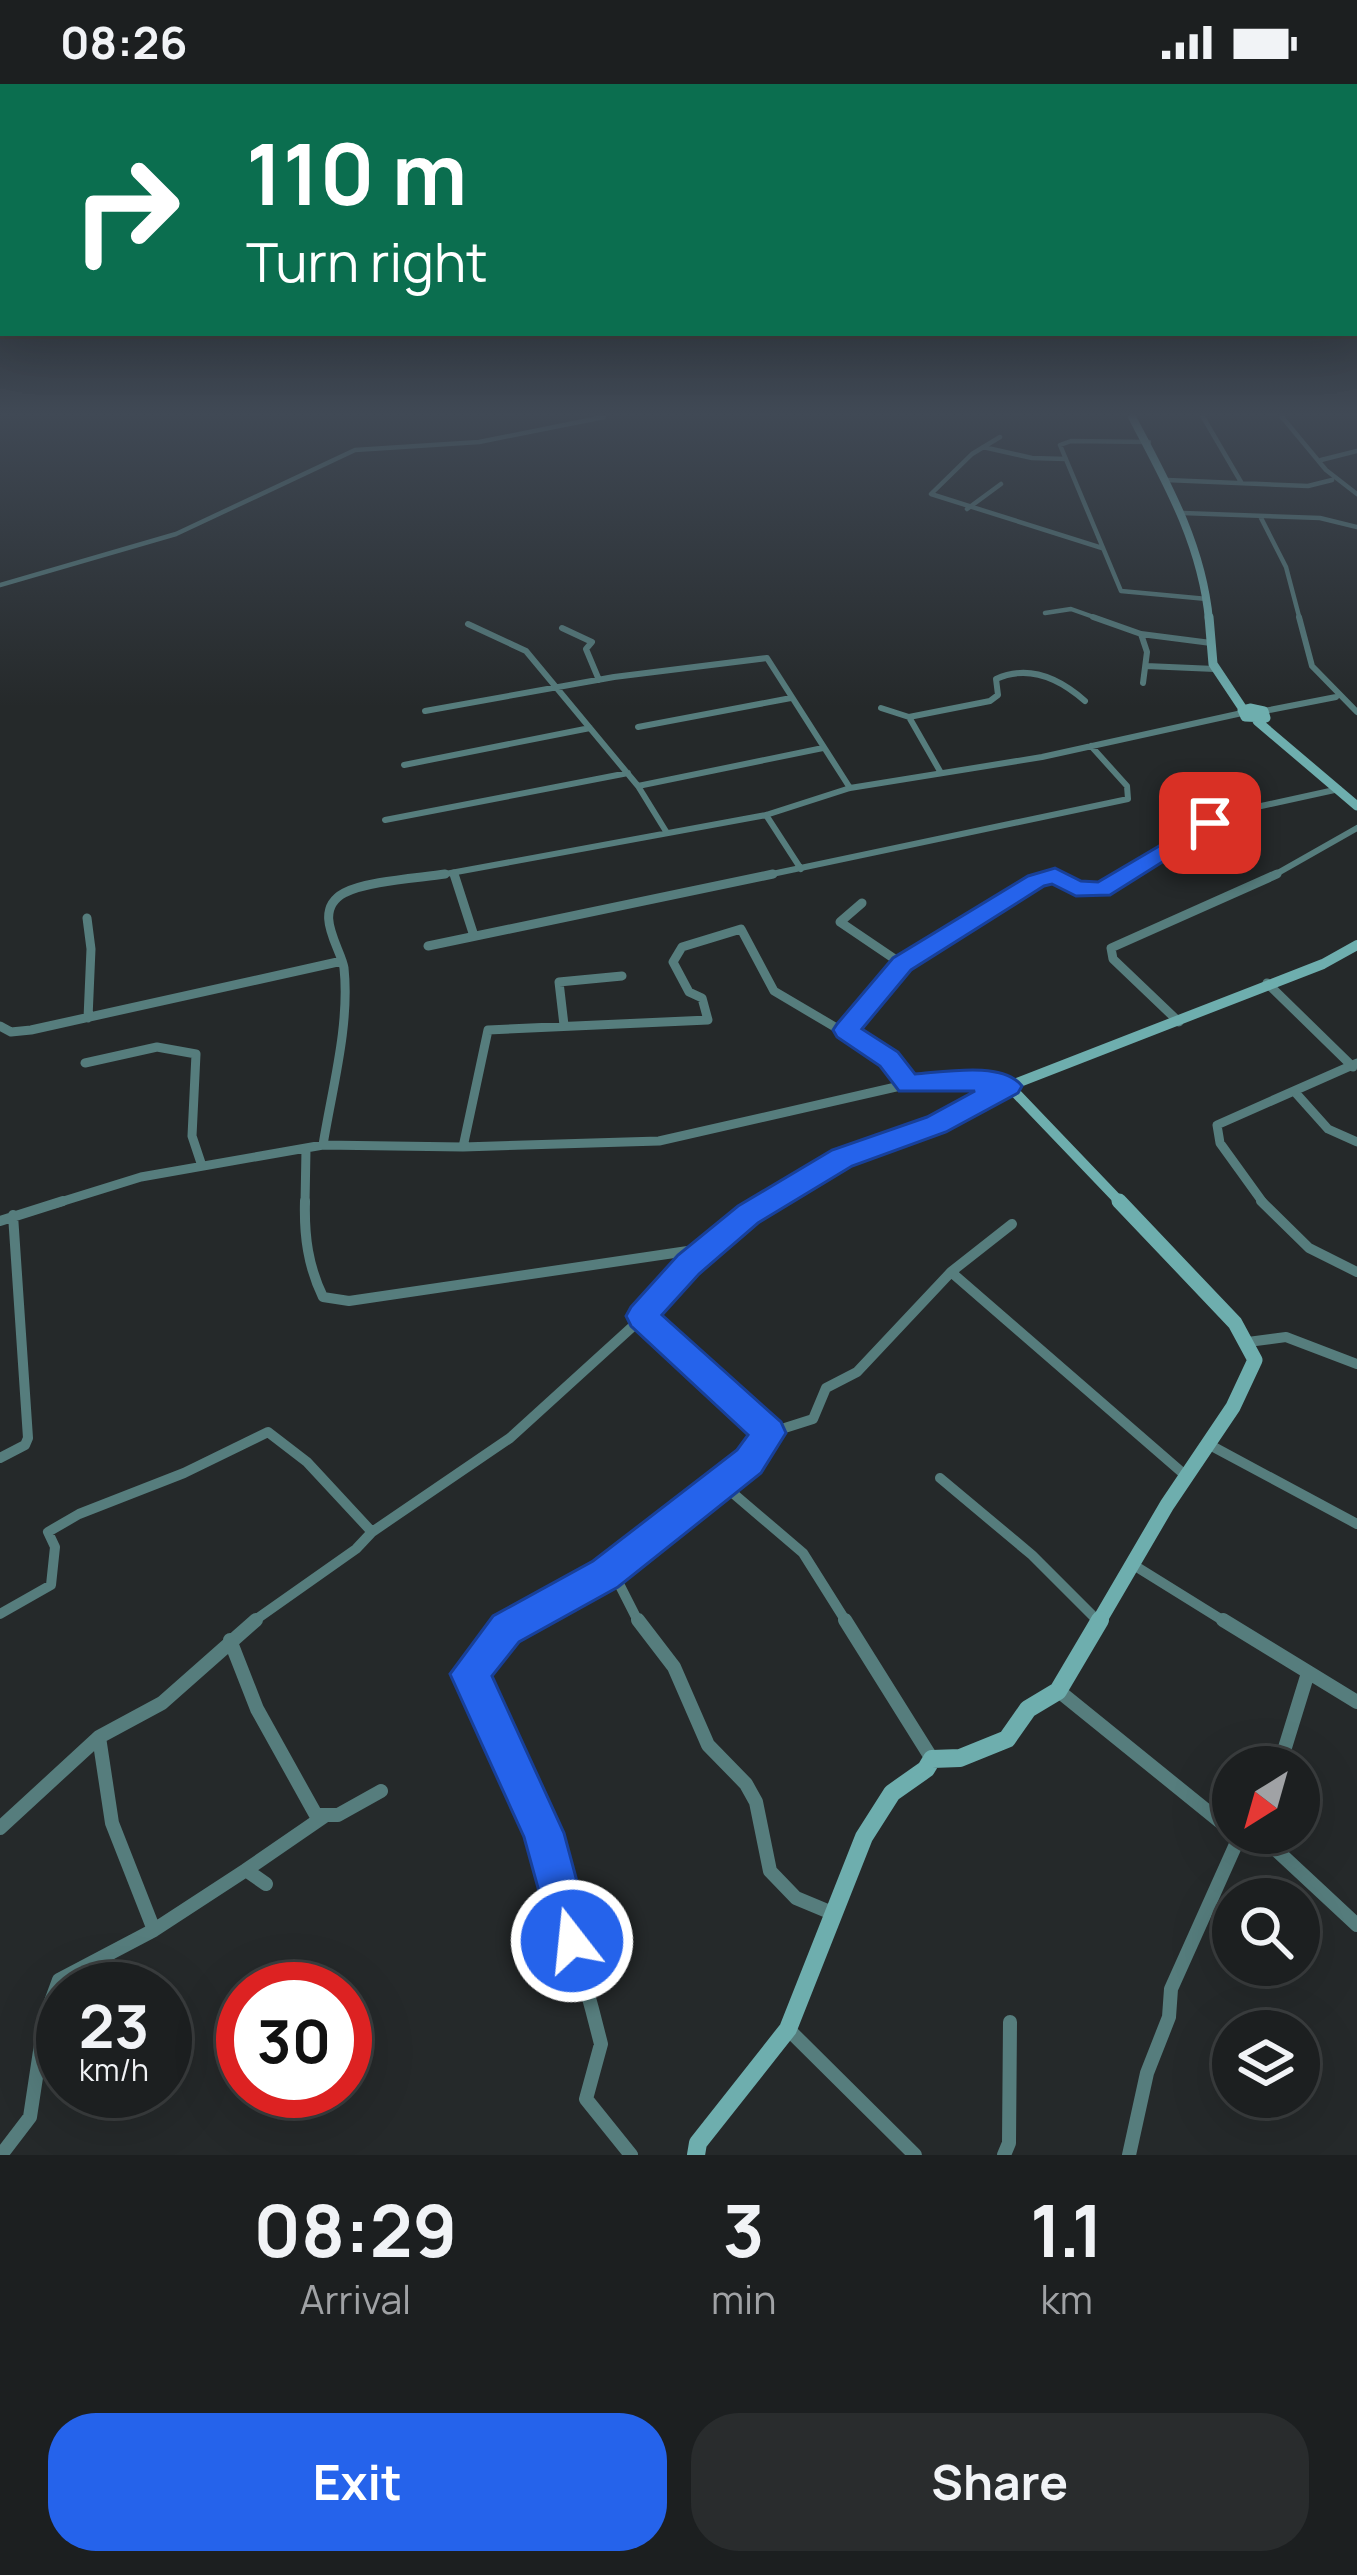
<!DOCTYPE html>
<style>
body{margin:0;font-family:Manrope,sans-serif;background:#292c2d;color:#f1f3f6;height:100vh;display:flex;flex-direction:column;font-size:45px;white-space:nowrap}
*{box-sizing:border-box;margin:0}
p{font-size:39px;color:#a0a2a5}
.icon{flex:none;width:66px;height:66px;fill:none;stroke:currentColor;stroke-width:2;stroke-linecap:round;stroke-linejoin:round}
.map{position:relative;height:2071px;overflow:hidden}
.side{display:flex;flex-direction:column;background:#1c1f20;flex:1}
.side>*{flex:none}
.top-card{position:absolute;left:0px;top:0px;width:1359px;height:252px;box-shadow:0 12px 48px #0002,0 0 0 3px #3a3d3e;background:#0b6e4f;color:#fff;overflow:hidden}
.needle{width:78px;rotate:217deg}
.fabs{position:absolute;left:1212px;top:1662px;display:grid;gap:24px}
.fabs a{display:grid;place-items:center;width:108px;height:108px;border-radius:50%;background:#1c1f20;box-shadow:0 12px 48px #0002,0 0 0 3px #3a3d3e;font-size:60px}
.speed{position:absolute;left:36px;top:1878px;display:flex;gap:24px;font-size:60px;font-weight:700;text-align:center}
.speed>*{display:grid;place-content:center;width:156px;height:156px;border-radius:50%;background:#1c1f20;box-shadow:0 12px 48px #0002,0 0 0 3px #3a3d3e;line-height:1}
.speed small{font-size:30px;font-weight:400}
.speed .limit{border:18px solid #d22;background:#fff;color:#111}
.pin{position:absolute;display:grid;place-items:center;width:102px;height:102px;color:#fff;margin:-51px;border-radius:24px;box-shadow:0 6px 18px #0006}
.me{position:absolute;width:132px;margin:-66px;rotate:344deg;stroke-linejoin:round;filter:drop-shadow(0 0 9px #0008)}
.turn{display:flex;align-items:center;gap:42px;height:252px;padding:0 48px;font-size:54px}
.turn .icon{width:156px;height:156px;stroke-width:2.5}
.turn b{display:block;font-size:84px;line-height:102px}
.eta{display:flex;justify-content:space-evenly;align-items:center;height:204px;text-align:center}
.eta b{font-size:72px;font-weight:700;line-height:84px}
.action{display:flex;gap:24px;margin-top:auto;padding:24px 48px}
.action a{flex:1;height:138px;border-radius:48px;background:#2563eb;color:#fff;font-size:48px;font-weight:700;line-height:138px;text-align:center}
.action a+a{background:#292c2d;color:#f1f3f6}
.status{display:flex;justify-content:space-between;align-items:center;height:84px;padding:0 60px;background:#1c1f20;direction:ltr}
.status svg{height:33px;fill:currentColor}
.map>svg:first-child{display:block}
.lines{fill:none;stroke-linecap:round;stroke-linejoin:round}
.street-far4{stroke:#567d7d;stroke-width:4.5}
.street-far3{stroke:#567d7d;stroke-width:6}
.street-far2{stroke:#567d7d;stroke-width:9}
.street-far1{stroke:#567d7d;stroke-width:10}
.street{stroke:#567d7d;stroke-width:14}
.secondary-far4{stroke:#6eaeae;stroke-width:8}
.secondary-far3{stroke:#6eaeae;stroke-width:9}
.secondary-far2{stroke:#6eaeae;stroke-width:10}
.secondary-far1{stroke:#6eaeae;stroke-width:15}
.secondary{stroke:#6eaeae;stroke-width:18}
.route{fill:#2563eb;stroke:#184099;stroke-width:3}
</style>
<div class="status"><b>08:26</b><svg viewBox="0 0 49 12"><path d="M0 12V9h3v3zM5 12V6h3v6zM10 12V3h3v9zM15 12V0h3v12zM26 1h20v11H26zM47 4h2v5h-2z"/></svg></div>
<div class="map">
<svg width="1357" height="2071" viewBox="0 0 1357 2071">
<rect width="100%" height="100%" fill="#25292a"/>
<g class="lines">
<path class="street-far4" d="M 1203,333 L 1241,398
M 1282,333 L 1326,386 L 1357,410
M 1000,353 L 972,370 L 931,410 L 1102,464
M 1149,358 L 1071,357 L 1060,361 L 1121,507 L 1207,515
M 983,363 L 1032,374 L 1066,375
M 1321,376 L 1357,367
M 1167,396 L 1308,402 L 1332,396
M 967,425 L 1001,400
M 1183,429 L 1320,434 L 1357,443
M 1260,432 L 1286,483 L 1300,536
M 0,501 L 176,450 L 355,366 L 479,358 L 604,333
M 1045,529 L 1071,525 L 1102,536"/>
<path class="street-far3" d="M 1093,533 L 1141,550 L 1211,559
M 1299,533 L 1312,582 L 1357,628
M 468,540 L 526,567 L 638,702 L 667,749
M 562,544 L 592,558 L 586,565 L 599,596
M 1141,550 L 1147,568 L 1143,599
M 1146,582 L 1215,585
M 881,624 L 909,633 L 941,689
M 425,627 L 614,593 L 767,574 L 850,704
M 1264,627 L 1336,613
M 909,633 L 990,617 L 998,611 L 996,595 C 1029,580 1060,595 1085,617
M 638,643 L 791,614
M 404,681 L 590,644
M 638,702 L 823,664
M 766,731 L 801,785
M 385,736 L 628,689
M 429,793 L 766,731 L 850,704 L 1042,673 L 1242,629
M 758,793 L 1128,715 L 1127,702 L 1091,662
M 1051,793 L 1059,793
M 1124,793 L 1229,729 L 1339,705
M 1271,793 L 1357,744"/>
<path class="street-far2" d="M 454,790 L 474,852
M 862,819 L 840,838 L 902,880
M 87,834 L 91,865 L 88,934
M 428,862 L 773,790
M 1267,899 L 1353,983
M 1179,938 L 1113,875 L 1111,864 L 1277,790
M 564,941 L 559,898 L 622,892
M 0,942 L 11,948 L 31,946 L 342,877
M 846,946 L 902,880 L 1036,797 L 1056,791 C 1085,810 1100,807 1129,790
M 85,979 L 157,963 L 196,970 L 192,1052 L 202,1082
M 1294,1007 L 1328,1045 L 1357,1058
M 323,1061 C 332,1005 350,941 344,884 C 341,864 311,827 344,809 C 366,797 419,794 445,790
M 463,1063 L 488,946 L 708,936 L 702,914 L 689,908 L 673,878 L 682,863 L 741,845 L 774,907 L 889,975 L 909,1000
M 54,1120 L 141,1093 L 323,1061 L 463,1063 L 659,1057 L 909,1000 L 979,997 L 1009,1002
M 305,1120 L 306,1065
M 766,1120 L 842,1074 L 966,1028 L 1009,1002
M 1264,1120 L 1220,1059 L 1217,1041 L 1357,979"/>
<path class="street-far1" d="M 305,1117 C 304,1152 308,1182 323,1213 L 349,1217 L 708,1164
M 1261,1117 L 1309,1164 L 1357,1188
M 0,1137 L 63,1117
M 951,1188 L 1185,1391
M 642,1232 L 769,1349
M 1248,1258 L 1286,1253 L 1357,1280
M 1208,1360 L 1357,1440
M 0,1374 L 25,1361 L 28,1354 L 13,1131
M 940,1394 L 1032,1471 L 1097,1536
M 721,1399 L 803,1469 L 847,1539
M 1132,1480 L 1227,1539
M 611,1484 L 639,1539
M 0,1530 L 51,1501 L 55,1463 L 48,1448 L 79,1430 L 184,1389 L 268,1348 L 307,1378 L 372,1448
M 251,1539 L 356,1465 L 372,1448 L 510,1354 L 631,1244 L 689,1181 L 771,1117
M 518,1539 L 606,1490 L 749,1377 L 769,1349 L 813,1335 L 826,1304 L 857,1288 L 951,1188 L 1012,1140"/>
<path class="street" d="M 523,1536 L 506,1545 L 469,1590 L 489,1624 L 503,1668 L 543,1749 L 592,1925 L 601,1960 L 586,2015 L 631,2071
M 638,1536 L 674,1583 L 708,1661 L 746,1700 L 756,1718 L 770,1787 L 796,1814 L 832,1829
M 845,1536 L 932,1675
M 1223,1536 L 1357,1618
M 230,1556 L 257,1625 L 316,1731 L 338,1731 L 381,1707
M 1060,1608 L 1233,1748
M 99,1653 L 112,1739 L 154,1846
M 1279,1683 L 1308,1589
M 0,1744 L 99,1653 L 162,1619 L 256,1536
M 1258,1749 L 1357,1841
M 246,1786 L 326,1731
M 788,1945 L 915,2071
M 1,2071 L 30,2033 L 45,1934 L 59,1896 L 154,1846 L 246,1786 L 266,1800
M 1004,2071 L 1009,2059 L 1010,1938
M 1129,2071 L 1147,1989 L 1169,1933 L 1171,1905 L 1241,1749"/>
<path class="secondary-far4" d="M 1132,333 C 1167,399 1202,461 1209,536"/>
<path class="secondary-far3" d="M 1209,533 L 1213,580 L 1243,625
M 1250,624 L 1264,627 L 1266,634 L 1245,633 L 1242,626 Z
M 1257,637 L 1357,722"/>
<path class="secondary-far2" d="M 1122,1120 L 1009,1002 L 1323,880 L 1357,861"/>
<path class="secondary-far1" d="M 1098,1539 L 1167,1421 L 1233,1323 L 1255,1276 L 1235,1239 L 1119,1117"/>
<path class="secondary" d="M 696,2071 L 698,2059 L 788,1945 L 864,1753 L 892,1709 L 926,1685 L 932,1675 L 960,1674 L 1007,1655 L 1028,1625 L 1058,1607 L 1100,1536"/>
</g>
<linearGradient id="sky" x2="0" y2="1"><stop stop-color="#141717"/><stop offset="0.53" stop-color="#404955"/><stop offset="1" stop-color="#404955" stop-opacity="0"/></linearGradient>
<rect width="1357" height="623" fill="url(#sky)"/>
<path class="route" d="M 1210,732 L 1218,734 L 1218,743 L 1110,811 L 1076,812 L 1052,800 L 1044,802 L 911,886 L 862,945 L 898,968 L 915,990 C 944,988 1003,977 1022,1002 L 1018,1009 L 946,1048 L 852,1082 L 758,1139 L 699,1190 L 662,1231 L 781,1338 L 786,1349 L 761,1389 L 618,1503 L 519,1558 L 492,1592 L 564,1749 L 593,1857 L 587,1873 L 572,1879 L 557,1873 L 524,1753 L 450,1590 L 493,1532 L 593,1477 L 737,1366 L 748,1351 L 631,1242 L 626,1232 L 631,1223 L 678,1171 L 738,1122 L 832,1066 L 927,1033 L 975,1007 L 899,1007 L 880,982 L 837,953 L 833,946 L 837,940 L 893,874 L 1028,792 L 1055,784 L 1081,797 L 1098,798 Z"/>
</svg>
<div class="fabs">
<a><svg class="needle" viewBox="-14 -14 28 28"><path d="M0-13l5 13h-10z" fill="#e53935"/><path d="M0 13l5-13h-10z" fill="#a0a2a5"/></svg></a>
<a><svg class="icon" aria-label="search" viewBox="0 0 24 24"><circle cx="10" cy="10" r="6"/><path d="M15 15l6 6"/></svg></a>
<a><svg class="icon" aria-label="layers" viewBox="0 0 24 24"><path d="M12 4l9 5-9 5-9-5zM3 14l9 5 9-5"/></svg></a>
</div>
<div class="speed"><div>23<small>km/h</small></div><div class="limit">30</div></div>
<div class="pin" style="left:1210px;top:739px;background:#d93025"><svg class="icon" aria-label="arrive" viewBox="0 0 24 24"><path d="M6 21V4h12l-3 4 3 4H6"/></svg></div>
<svg class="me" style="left:572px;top:1857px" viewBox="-20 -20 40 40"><circle r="17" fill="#2563eb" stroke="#fff" stroke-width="3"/><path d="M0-11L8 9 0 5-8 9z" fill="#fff"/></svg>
<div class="top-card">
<div class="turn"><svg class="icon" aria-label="right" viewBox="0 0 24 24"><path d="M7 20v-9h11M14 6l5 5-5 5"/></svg><div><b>110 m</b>Turn right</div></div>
</div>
</div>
<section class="side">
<div class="eta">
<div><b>08:29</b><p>Arrival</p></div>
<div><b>3</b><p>min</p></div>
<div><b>1.1</b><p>km</p></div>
</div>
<div class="action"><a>Exit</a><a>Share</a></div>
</section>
